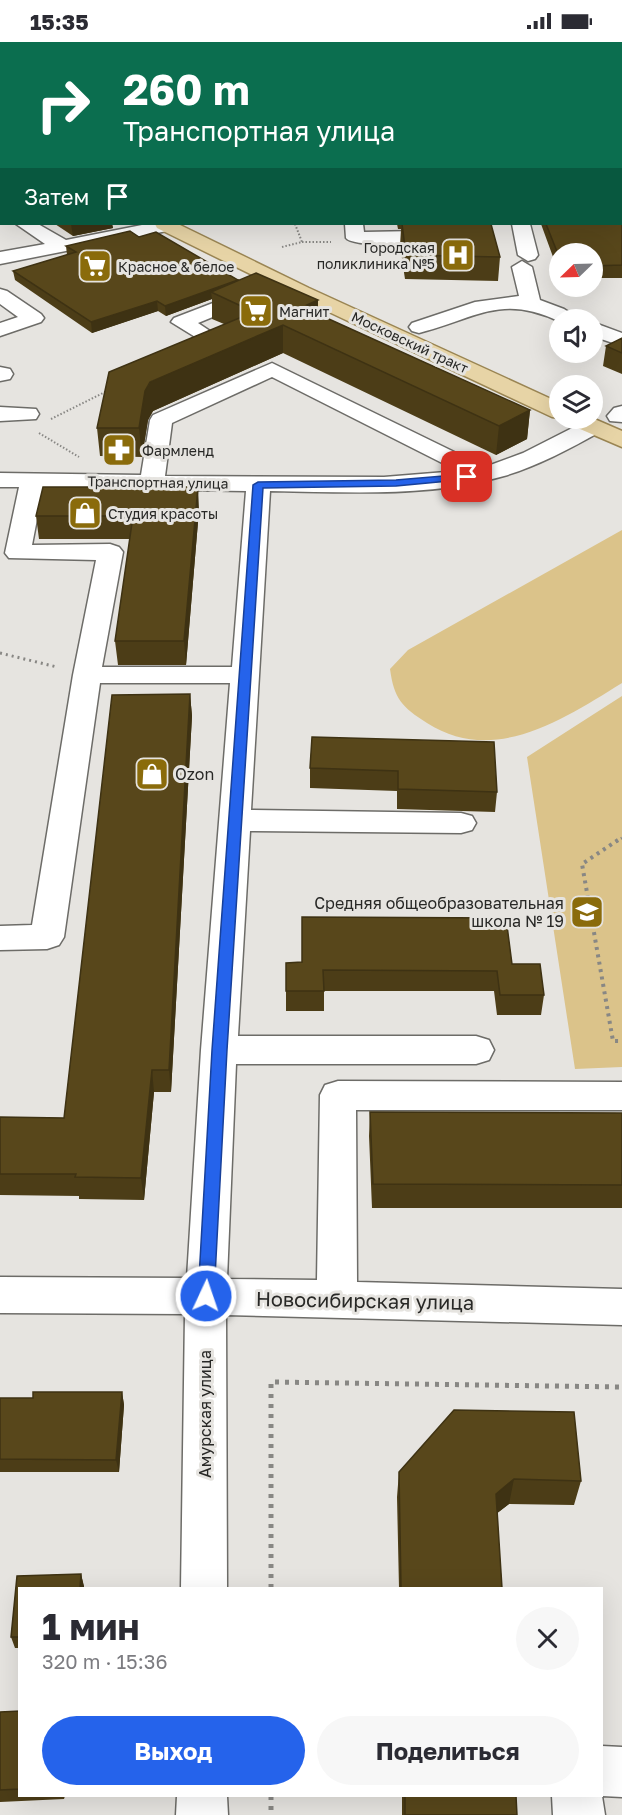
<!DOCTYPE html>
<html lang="ru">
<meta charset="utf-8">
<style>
body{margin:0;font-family:"Golos Text",sans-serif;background:#f7f7f7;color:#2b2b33;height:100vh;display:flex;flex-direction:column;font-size:22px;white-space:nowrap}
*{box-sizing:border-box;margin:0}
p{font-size:20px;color:#7c7c81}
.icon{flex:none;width:33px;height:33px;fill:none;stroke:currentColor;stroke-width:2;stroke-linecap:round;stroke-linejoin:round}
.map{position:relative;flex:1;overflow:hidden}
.drawer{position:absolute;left:18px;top:1545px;width:585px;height:210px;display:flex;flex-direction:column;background:#fff;border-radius:0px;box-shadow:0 6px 24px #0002}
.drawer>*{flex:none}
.hud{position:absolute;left:0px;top:0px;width:622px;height:183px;box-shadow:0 6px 24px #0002;background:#0b6e4f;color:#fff;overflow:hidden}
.needle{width:39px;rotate:247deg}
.fabs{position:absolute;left:549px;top:201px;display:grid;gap:12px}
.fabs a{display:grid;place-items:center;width:54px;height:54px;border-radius:50%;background:#fff;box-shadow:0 6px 24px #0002;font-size:30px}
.pin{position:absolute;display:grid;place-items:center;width:51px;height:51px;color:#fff;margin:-26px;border-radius:12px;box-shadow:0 3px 9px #0006}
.me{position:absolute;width:66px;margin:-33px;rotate:3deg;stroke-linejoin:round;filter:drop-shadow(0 0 4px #0008)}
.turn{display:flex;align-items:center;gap:21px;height:126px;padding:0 24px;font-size:27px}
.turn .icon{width:78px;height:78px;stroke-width:2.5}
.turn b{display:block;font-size:42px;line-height:51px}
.then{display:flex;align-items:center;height:57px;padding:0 24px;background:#0003;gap:12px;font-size:22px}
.round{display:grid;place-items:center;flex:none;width:63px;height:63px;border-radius:32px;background:#f7f7f7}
.head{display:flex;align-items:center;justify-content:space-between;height:102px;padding:0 24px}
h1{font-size:36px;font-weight:700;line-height:45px}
.cta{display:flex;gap:12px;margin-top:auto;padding:12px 24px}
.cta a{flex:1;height:69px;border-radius:36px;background:#2563eb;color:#fff;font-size:24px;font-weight:700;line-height:69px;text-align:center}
.cta a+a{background:#f7f7f7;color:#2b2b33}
.status{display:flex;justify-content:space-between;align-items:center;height:42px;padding:0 30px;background:#fff;direction:ltr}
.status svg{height:16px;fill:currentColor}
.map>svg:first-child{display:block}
.green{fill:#dbc38a}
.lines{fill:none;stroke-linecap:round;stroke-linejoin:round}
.minor-casing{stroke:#6d6c68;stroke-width:3}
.major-casing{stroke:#9a8553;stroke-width:3}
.path-far3{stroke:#888784;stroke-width:2;stroke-dasharray:1.5 2;stroke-linecap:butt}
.path-far2{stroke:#888784;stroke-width:3;stroke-dasharray:2 4;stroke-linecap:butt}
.path-far1{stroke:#888784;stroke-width:4;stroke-dasharray:3 4.5;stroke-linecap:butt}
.path{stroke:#888784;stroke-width:5;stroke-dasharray:4 6;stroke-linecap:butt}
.minor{fill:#fff;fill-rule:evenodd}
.major{fill:#e7d4a6;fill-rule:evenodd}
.wall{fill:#4c3d17}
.shaded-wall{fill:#3e3213}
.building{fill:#58471b;stroke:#3e3213;stroke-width:1.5}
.route{fill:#2563eb;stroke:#184099;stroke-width:1.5}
.labels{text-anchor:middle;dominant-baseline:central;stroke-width:6;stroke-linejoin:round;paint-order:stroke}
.far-poi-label{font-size:14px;fill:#282826;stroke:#e6e4e0;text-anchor:start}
.far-street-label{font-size:14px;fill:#282826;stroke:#e6e4e0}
.poi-label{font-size:16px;fill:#282826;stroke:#e6e4e0;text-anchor:start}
.street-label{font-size:16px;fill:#282826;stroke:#e6e4e0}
.near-street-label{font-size:20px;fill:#282826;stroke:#e6e4e0}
</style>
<div class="status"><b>15:35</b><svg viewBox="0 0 49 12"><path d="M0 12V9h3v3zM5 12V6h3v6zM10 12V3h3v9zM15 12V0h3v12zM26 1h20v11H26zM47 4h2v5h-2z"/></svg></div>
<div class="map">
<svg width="622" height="1773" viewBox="0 0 622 1773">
<rect width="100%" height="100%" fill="#e6e4e0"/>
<path class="green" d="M 622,488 L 622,641 C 564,677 494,724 427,681 C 402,665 394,657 390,627 L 408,608 Z
M 622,654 L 622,1025 L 575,1027 L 527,715 Z"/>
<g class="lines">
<defs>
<path id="minor" d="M 0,28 L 2,28 L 2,38 L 0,38 Z
M 621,128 L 622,128 L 622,138 L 621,138 Z
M 0,161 L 2,161 L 2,172 L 0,172 Z
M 16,182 L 38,182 L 66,198 L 147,182 L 176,183 L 167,189 L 0,222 L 0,210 L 45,202 Z
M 345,182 L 363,182 L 364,190 L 417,189 L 426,195 C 420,204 352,205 346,196 Z
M 512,182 L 530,182 L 538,213 L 535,217 L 528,219 L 518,213 Z
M 522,219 L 532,225 L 540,258 L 564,267 L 581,278 L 560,278 L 560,280 C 501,251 475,277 419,291 L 412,289 L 409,285 L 412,281 L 475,260 L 519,254 L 512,225 Z
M 252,246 L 259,248 L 262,252 L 259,256 L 198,281 L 222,297 L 219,301 L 205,301 L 171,280 L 174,276 Z
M 0,247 L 7,249 L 41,272 L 44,276 L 41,280 L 0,294 L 0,281 L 18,275 L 0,262 Z
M 592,280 L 622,291 L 622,304 L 592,294 Z
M 272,321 L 485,425 L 523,411 L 584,380 L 600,380 L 603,385 L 600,390 C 569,407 538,424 504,434 C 429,456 346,450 270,449 L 251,768 L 461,771 L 472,774 L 476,781 L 472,788 L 461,791 L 250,789 L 238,994 L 476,994 L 489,998 L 494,1008 L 489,1018 L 476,1022 L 236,1022 L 227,1237 L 317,1238 L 320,1053 L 325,1043 L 338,1039 L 622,1040 L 622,1068 L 356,1068 L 357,1240 L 622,1247 L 622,1283 L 226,1273 L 227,1546 L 181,1546 L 185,1272 L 0,1271 L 0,1235 L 187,1236 L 201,1008 L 230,641 L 100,641 L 64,895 L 59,903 L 47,907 L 0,908 L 0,884 L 32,883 L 73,633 L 96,518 L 9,516 L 5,511 L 19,445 L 0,445 L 0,431 L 141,433 L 150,378 L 153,373 ZM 272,335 L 458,429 L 384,435 L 165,434 L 172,381 ZM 43,446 L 246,449 L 232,625 L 102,625 L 123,510 L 119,505 L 110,502 L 32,503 Z
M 0,325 L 10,327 L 13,332 L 10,337 L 0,339 Z
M 622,364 L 622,380 L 610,379 L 607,374 L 614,366 Z
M 0,365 L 36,367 L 39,372 L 36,377 L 0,379 Z
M 602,1704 L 622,1705 L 622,1755 L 602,1754 L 605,1773 L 553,1773 L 552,1754 L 602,1754 Z
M 177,1754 L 227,1754 L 228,1773 L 176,1773 Z"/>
<path id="major" d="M 0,66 L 2,66 L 2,77 L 0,76 Z
M 155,182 L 178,182 L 309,246 L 560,361 L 561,376 L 552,375 L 295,254 L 157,186 Z
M 563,376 L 592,376 L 622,389 L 622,405 L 566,381 Z"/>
</defs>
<use href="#minor" class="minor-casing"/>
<use href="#major" class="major-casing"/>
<path class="path-far3" d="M 302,200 L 331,200
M 282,205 L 302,200 L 295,182
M 368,217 L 369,228 L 398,228
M 51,377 L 109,348
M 39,391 L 79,415"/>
<path class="path-far2" d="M 0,611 L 57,625
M 616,800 L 622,796"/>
<path class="path-far1" d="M 618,798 L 582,822 L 613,999 L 622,999"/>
<path class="path" d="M 271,1546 L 271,1340 L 622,1345
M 271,1754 L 271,1773"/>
<use href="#minor" class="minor"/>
<use href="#major" class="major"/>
</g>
<path class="wall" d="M 21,0 L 342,0 L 342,2 L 21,2 Z
M 0,106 L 2,106 L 2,143 L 0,142 Z
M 622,165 L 622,236 L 592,236 L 592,212 L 560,212 L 560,234 L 541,182 L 621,182 Z
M 55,182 L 112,182 L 113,186 L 73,194 Z
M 397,182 L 491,182 L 500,215 L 498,239 L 405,237 L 400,204 L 401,187 L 398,187 Z
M 66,204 L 238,238 L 238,239 L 318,258 L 318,272 L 530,368 L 527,397 L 496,413 L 283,311 L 153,369 L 148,378 L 142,415 L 100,414 L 97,386 L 224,282 L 212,277 L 212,257 L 166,274 L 158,269 L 92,291 L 15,238 L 13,229 L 67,213 Z
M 622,296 L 622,332 L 603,324 L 606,304 Z
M 199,468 L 186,623 L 118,623 L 115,599 L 130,497 L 39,497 L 36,474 Z
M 190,652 L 192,674 L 171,1050 L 154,1050 L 144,1158 L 79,1157 L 79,1154 L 0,1153 L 0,1075 L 64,1076 Z
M 312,695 L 497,750 L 495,770 L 397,767 L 397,749 L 310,746 L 310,726 Z
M 286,921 L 512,922 L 544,953 L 541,973 L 497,973 L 494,949 L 324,949 L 324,969 L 286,969 Z
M 370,1070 L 622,1071 L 622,1166 L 372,1166 L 369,1094 Z
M 122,1350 L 124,1363 L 119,1430 L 0,1430 L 0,1356 L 33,1356 Z
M 399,1430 L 581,1439 L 574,1463 L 509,1462 L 497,1471 L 502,1546 L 399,1546 L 397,1455 Z
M 81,1532 L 84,1546 L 20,1546 L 20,1606 L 15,1606 L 11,1595 L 17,1534 Z
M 20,1669 L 20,1754 L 65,1754 L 64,1757 L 0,1760 L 0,1670 Z
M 402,1754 L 516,1754 L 517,1773 L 402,1773 Z"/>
<path class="shaded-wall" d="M 71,182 L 112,182 L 113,186 L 73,194 Z
M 238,238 L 238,247 L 211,250 L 212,257 L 166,274 L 165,264 Z
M 318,258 L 318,285 L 307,263 Z
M 157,259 L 158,269 L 92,291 L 91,280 Z
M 283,283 L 283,311 L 153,369 L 148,378 L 142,415 L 139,386 L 145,349 L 150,340 Z
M 530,368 L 527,397 L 496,413 L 499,384 Z
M 198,445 L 199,468 L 186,623 L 184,599 Z
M 190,652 L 192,674 L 171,1050 L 169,1028 Z
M 152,1028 L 154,1050 L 144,1158 L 141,1136 Z
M 122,1350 L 124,1363 L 119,1430 L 116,1418 Z
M 514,1437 L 509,1462 L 491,1476 L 496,1452 Z
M 81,1532 L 84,1544 L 84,1546 L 80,1546 Z"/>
<path class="building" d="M 49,0 L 173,0 L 173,2 L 48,2 Z
M 246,0 L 342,0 L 342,2 L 246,2 Z
M 442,0 L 576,0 L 576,2 L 442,2 Z
M 0,106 L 2,106 L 2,129 L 0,128 Z
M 621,164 L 622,165 L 622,223 L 592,224 L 592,212 L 560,212 L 560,217 L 546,182 L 621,182 Z
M 402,182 L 491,182 L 500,215 L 406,213 Z
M 130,189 L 139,195 L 156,190 L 238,238 L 165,264 L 157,259 L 91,280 L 13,229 L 76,210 L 66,204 Z
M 256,231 L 318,258 L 307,263 L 315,266 L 309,268 L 530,368 L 499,384 L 283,283 L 150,340 L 145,349 L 139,386 L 97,386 L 109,330 L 254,270 L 211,250 Z
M 622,296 L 622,311 L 606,304 Z
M 43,445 L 198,445 L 184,599 L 115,599 L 133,474 L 36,474 Z
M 190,652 L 169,1028 L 152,1028 L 141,1136 L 75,1135 L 76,1132 L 0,1132 L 0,1075 L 64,1076 L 112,653 Z
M 312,695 L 494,700 L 497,750 L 398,747 L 398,729 L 310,726 Z
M 302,875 L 506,876 L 512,922 L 540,922 L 544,953 L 500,953 L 497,929 L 323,928 L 324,949 L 286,949 L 286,921 L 302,920 Z
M 370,1070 L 622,1071 L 622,1143 L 373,1142 Z
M 33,1350 L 122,1350 L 116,1418 L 0,1417 L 0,1356 L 33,1356 Z
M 454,1368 L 574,1370 L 581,1439 L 514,1437 L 496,1452 L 502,1546 L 401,1546 L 399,1430 Z
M 81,1532 L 80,1546 L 20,1546 L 20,1595 L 11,1595 L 17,1534 Z
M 20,1669 L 20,1747 L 0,1748 L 0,1670 Z
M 405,1754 L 516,1754 L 517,1773 L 405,1773 Z"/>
<path class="route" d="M 467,432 L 472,435 L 470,437 L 396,444 L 263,446 L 227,1008 L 214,1254 L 212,1259 L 206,1261 L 200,1259 L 198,1254 L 212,1008 L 253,443 L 258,440 L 396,438 Z"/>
<defs>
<symbol id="hospital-square" viewBox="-11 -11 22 22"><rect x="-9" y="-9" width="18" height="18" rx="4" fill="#8a6b0b" stroke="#e6e4e0"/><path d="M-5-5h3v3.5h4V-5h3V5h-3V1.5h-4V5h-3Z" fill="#fff"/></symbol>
<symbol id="supermarket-square" viewBox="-11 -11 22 22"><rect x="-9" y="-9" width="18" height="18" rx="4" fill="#8a6b0b" stroke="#e6e4e0"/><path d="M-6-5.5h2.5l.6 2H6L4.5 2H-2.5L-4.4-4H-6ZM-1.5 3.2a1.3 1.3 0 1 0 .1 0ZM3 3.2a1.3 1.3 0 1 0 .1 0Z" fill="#fff"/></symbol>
<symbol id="pharmacy-square" viewBox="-11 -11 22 22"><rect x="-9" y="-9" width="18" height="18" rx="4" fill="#8a6b0b" stroke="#e6e4e0"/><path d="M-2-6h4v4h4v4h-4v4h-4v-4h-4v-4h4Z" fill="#fff"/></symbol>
<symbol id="shop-square" viewBox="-11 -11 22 22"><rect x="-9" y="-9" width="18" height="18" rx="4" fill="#8a6b0b" stroke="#e6e4e0"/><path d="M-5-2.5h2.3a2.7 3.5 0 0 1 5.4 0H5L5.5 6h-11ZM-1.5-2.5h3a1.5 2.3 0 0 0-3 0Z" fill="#fff"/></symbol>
<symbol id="school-square" viewBox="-11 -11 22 22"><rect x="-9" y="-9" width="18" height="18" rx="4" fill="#8a6b0b" stroke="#e6e4e0"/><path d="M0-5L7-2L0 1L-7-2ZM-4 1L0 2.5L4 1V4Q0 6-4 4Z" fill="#fff"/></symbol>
</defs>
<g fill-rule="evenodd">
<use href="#hospital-square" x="439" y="194" width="38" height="38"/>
<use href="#supermarket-square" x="76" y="205" width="38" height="38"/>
<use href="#supermarket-square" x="237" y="250" width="38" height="38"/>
<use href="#pharmacy-square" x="100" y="389" width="38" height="38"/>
<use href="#shop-square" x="66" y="452" width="38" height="38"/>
<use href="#shop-square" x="133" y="713" width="38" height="38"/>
<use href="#school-square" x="568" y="851" width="38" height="38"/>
</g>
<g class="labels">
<g class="far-poi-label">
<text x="435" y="205" text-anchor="end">Городская<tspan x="435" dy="16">поликлиника №5</tspan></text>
<text x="118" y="224">Красное &amp; белое</text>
<text x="279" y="269">Магнит</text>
<text x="142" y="408">Фармленд</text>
<text x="108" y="471">Студия красоты</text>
</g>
<g class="far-street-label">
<text transform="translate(410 300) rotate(25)">Московский тракт</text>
<text transform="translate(158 440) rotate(1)">Транспортная улица</text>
</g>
<g class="poi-label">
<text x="175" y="732">Ozon</text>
<text x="564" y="861" text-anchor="end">Средняя общеобразовательная<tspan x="564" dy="18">школа № 19</tspan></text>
</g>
<g class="street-label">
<text transform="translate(205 1372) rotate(-90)">Амурская улица</text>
</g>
<g class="near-street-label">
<text transform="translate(365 1258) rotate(1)">Новосибирская улица</text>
</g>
</g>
</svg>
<div class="fabs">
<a><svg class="needle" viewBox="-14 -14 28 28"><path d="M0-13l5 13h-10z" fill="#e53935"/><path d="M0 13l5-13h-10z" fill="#7c7c81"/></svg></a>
<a><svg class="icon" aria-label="sound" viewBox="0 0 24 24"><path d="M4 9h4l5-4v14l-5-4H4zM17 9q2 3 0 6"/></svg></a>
<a><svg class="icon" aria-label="layers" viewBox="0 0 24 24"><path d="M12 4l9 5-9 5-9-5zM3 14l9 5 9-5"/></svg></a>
</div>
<div class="pin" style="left:467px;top:435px;background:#d93025"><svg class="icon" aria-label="arrive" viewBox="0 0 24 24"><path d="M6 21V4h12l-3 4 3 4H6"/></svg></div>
<svg class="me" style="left:206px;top:1254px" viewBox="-20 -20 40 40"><circle r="17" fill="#2563eb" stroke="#fff" stroke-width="3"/><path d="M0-11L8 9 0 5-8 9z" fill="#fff"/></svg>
<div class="hud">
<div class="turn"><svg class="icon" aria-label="right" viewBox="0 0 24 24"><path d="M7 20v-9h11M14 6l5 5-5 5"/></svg><div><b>260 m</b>Транспортная улица</div></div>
<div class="then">Затем<svg class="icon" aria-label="arrive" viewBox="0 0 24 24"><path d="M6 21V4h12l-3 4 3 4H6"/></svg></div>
</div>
<section class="drawer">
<div class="head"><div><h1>1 мин</h1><p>320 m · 15:36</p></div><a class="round"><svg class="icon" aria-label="close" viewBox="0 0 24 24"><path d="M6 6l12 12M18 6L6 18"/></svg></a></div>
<div class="cta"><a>Выход</a><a>Поделиться</a></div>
</section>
</div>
